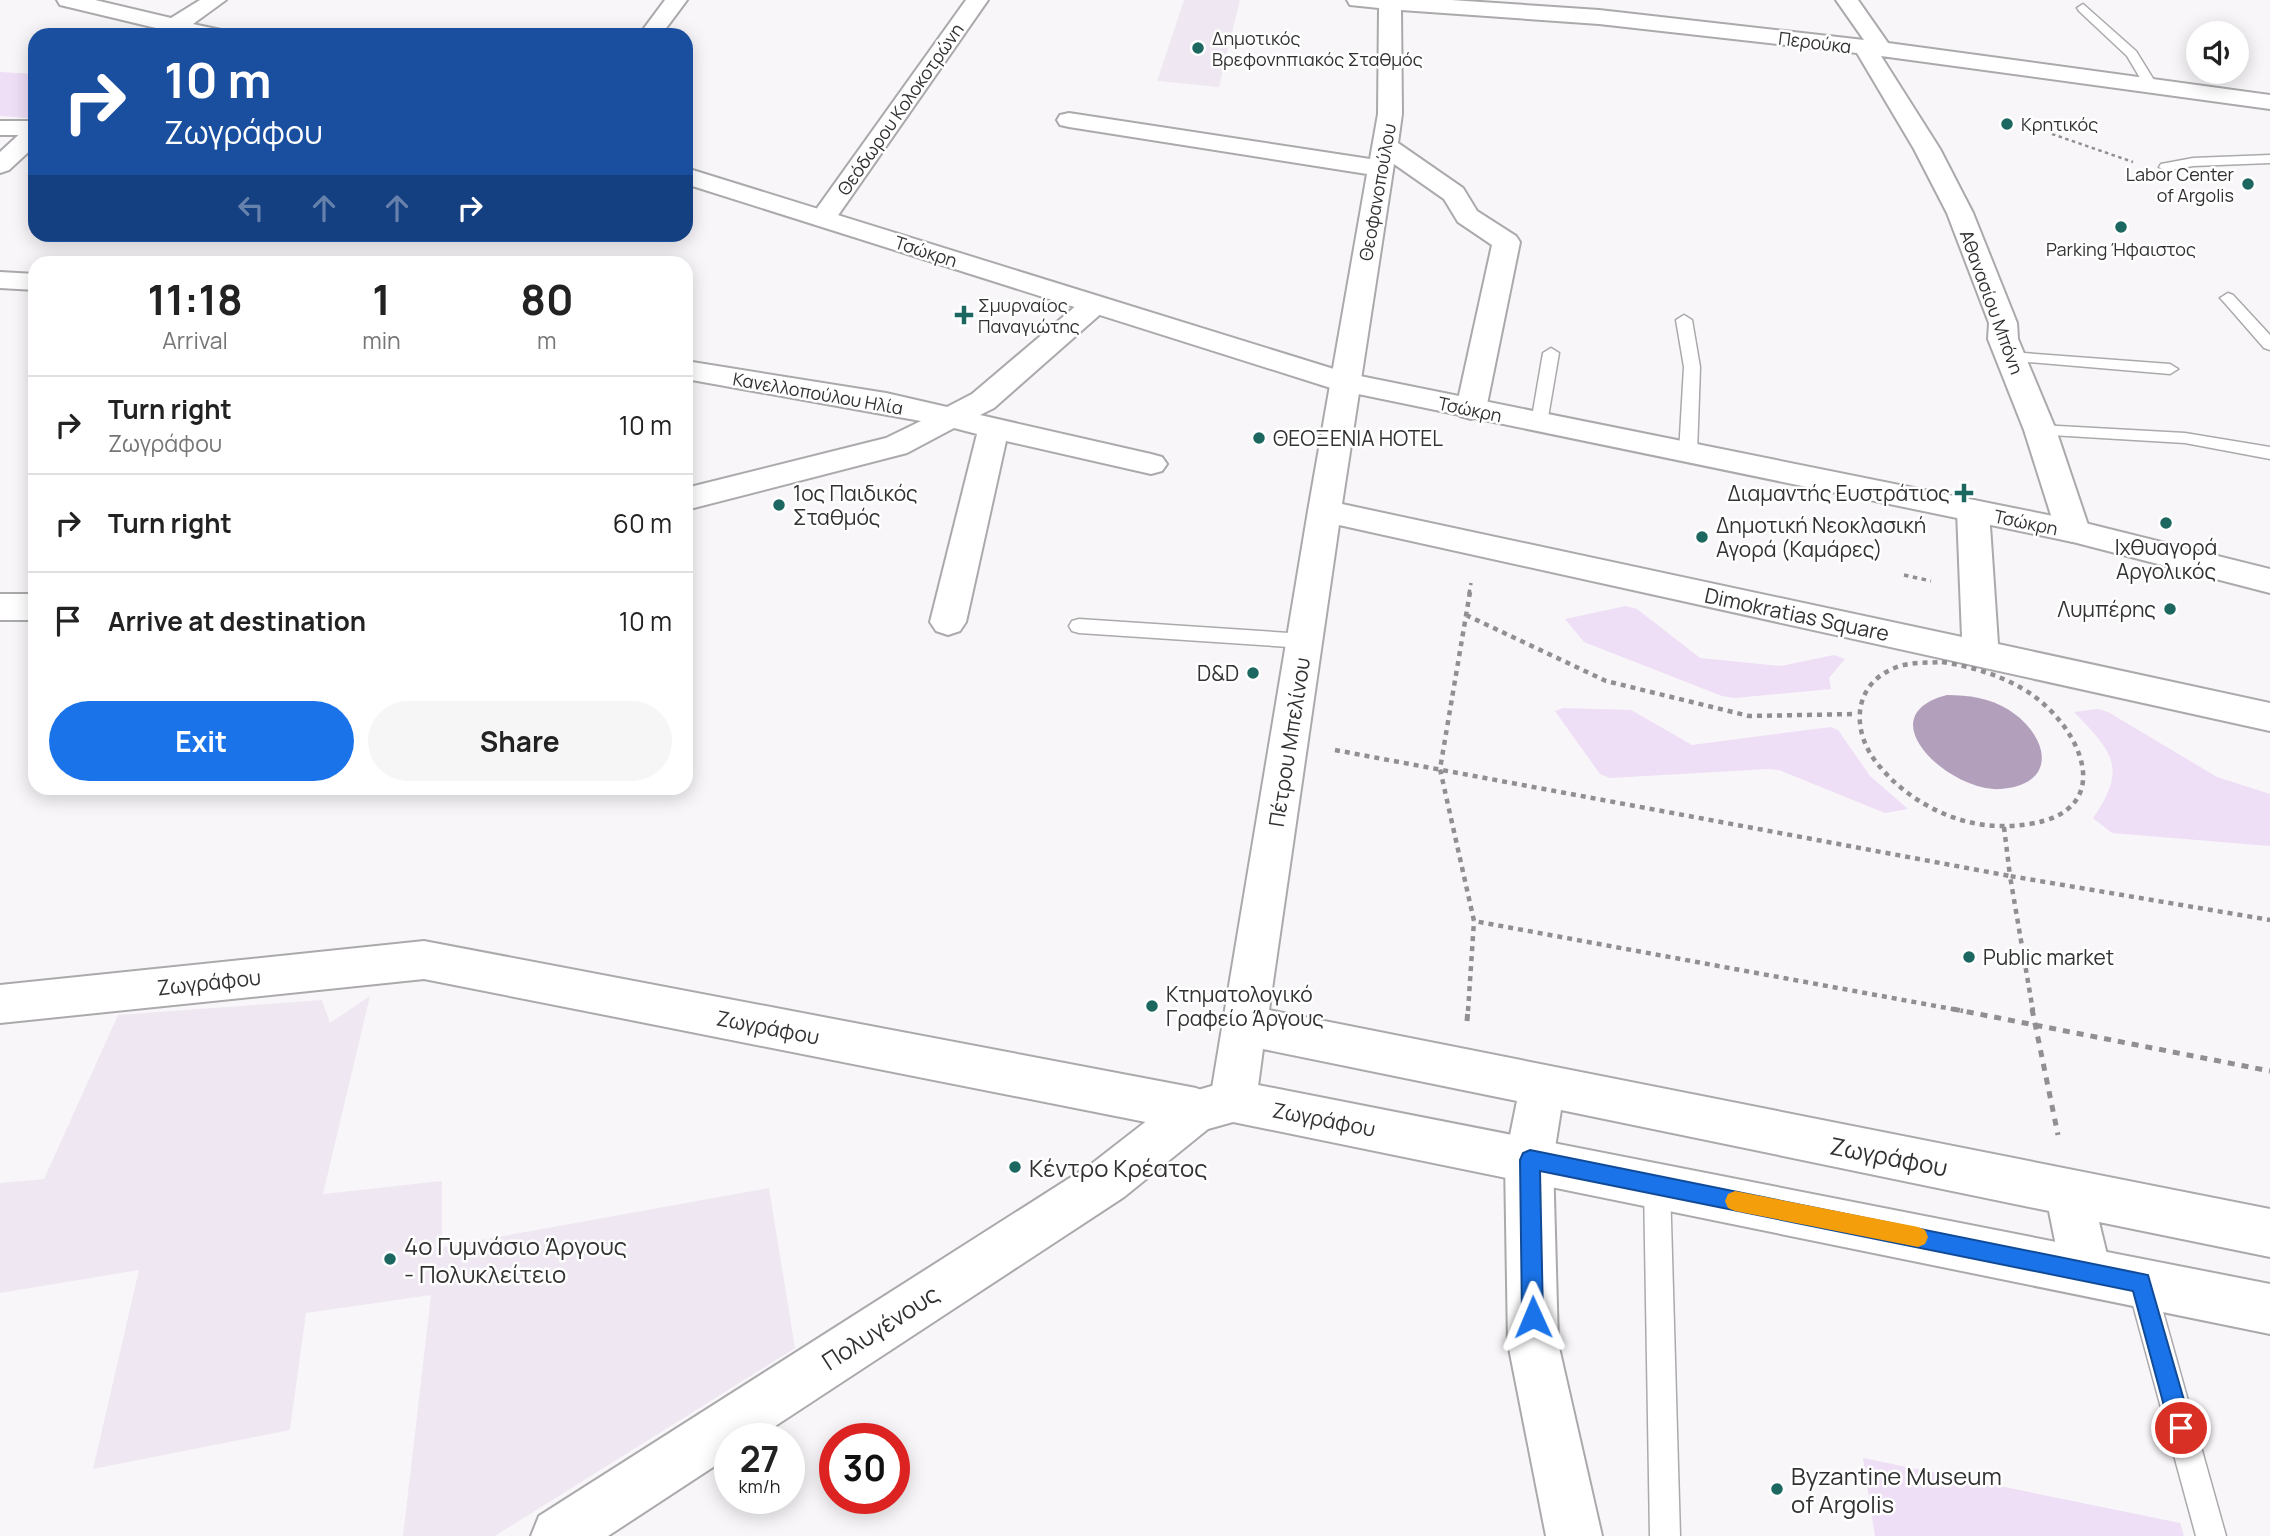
<!DOCTYPE html>
<meta charset="utf-8">
<style>
body{margin:0;font-family:Manrope,sans-serif;background:#f6f6f6;color:#222;height:100vh;display:flex;flex-direction:column;font-size:26px;white-space:nowrap}
*{box-sizing:border-box;margin:0}
p{font-size:23px;color:#767676}
.icon{flex:none;width:38px;height:38px;fill:none;stroke:currentColor;stroke-width:2;stroke-linecap:round;stroke-linejoin:round}
.map{position:relative;flex:1;overflow:hidden}
.panel{position:absolute;left:28px;top:256px;width:665px;height:539px;display:flex;flex-direction:column;background:#fff;border-radius:21px;box-shadow:0 4px 18px #0003}
.panel>*{flex:none}
.banner{position:absolute;left:28px;top:28px;width:665px;height:214px;border-radius:21px;box-shadow:0 4px 18px #0003;background:#1a4fa0;color:#fff;overflow:hidden}
.buttons{position:absolute;left:2186px;top:21px;display:grid;gap:14px}
.buttons a{display:grid;place-items:center;width:63px;height:63px;border-radius:50%;background:#fff;box-shadow:0 4px 18px #0003;font-size:35px}
.speed{position:absolute;left:714px;top:1423px;display:flex;gap:14px;font-size:35px;font-weight:700;text-align:center}
.speed>*{display:grid;place-content:center;width:91px;height:91px;border-radius:50%;background:#fff;box-shadow:0 4px 18px #0003;line-height:1}
.speed small{font-size:18px;font-weight:400}
.speed .limit{border:10px solid #d22;background:#fff;color:#111}
.pin{position:absolute;display:grid;place-items:center;width:60px;height:60px;color:#fff;margin:-30px;border:4px solid #fff;border-radius:50%;box-shadow:0 2px 7px #0007}
.me{position:absolute;width:77px;margin:-38px;rotate:359deg;stroke-linejoin:round;filter:drop-shadow(0 0 5px #0008)}
.turn{display:flex;align-items:center;gap:24px;height:147px;padding:0 21px;font-size:32px}
.turn .icon{width:91px;height:91px;stroke-width:2.5}
.turn b{display:block;font-size:49px;line-height:60px}
.lanes{display:flex;align-items:center;height:66px;padding:0 21px;background:#0003;justify-content:center;gap:35px;direction:ltr}
.lanes .off{opacity:.35}
.eta{display:flex;justify-content:space-evenly;align-items:center;height:119px;text-align:center}
.eta b{font-size:42px;font-weight:700;line-height:49px}
.primary-button{display:flex;gap:14px;margin-top:auto;padding:14px 21px}
.primary-button a{flex:1;height:80px;border-radius:42px;background:#1a73e8;color:#fff;font-size:28px;font-weight:700;line-height:80px;text-align:center}
.primary-button a+a{background:#f6f6f6;color:#222}
ul{padding:0;list-style:none}
li{display:flex;align-items:center;gap:21px;height:98px;padding:0 21px;border-top:2px solid #e0e0e0}
li div{flex:1}
li b{display:block;font-size:26px}
li em{font-style:normal}
.map>svg:first-child{display:block}
.built{fill:#efe8f2}
.green{fill:#eedef6}
.water{fill:#b19fbc}
.lines{fill:none;stroke-linecap:round;stroke-linejoin:round}
.lane-casing{stroke:#aba9ac;stroke-width:3}
.street-casing{stroke:#aba9ac;stroke-width:4}
.secondary-casing{stroke:#aba9ac;stroke-width:4}
.path-far3{stroke:#918f91;stroke-width:2.5;stroke-dasharray:3.5 3.5;stroke-linecap:butt}
.path-far2{stroke:#918f91;stroke-width:3.5;stroke-dasharray:4.5 4.5;stroke-linecap:butt}
.path-far1{stroke:#918f91;stroke-width:4.5;stroke-dasharray:5 5;stroke-linecap:butt}
.path{stroke:#918f91;stroke-width:5;stroke-dasharray:7 7;stroke-linecap:butt}
.lane{fill:#fff;fill-rule:evenodd}
.street{fill:#fff;fill-rule:evenodd}
.secondary{fill:#fff;fill-rule:evenodd}
.route{fill:#1a73e8;stroke:#114b97;stroke-width:2}
.slow{fill:#f59e0b}
.poi-dot{fill:#1c6760;stroke:#fff;stroke-width:2.5}
.labels{text-anchor:middle;dominant-baseline:central;stroke-width:5;stroke-linejoin:round;paint-order:stroke}
.far-poi-label{font-size:18px;fill:#333233;stroke:#fff;text-anchor:start}
.far-street-label{font-size:18px;fill:#333233;stroke:#fff}
.poi-label{font-size:21px;fill:#333233;stroke:#fff;text-anchor:start}
.street-label{font-size:21px;fill:#333233;stroke:#fff}
.near-street-label{font-size:24px;fill:#333233;stroke:#fff}
.near-poi-label{font-size:24px;fill:#333233;stroke:#fff;text-anchor:start}
</style>
<div class="map">
<svg width="2270" height="1536" viewBox="0 0 2270 1536">
<rect width="100%" height="100%" fill="#f8f6f9"/>
<path class="built" d="M 1184,0 L 1240,0 L 1219,87 L 1157,81 Z
M 370,996 L 323,1194 L 442,1181 L 442,1247 L 769,1188 L 795,1348 L 495,1536 L 403,1536 L 431,1295 L 306,1313 L 290,1430 L 93,1469 L 139,1270 L 0,1293 L 0,1183 L 44,1179 L 118,1015 L 322,1000 L 330,1023 Z"/>
<path class="green" d="M 0,72 L 35,74 L 35,112 L 28,118 L 0,116 Z
M 1626,606 L 1637,609 L 1700,658 L 1781,666 L 1834,655 L 1845,659 L 1829,678 L 1831,689 L 1734,698 L 1722,696 L 1584,642 L 1565,619 Z
M 1563,708 L 1631,710 L 1692,745 L 1831,727 L 1838,730 L 1870,776 L 1908,809 L 1885,813 L 1779,770 L 1768,769 L 1610,778 L 1600,774 L 1555,711 Z
M 2098,709 L 2108,712 L 2217,777 L 2270,794 L 2270,846 L 2112,833 L 2093,818 C 2128,768 2113,752 2074,712 Z
M 1863,1458 L 2180,1523 L 2184,1536 L 1875,1536 Z"/>
<path class="water" d="M 1947,695 C 1968,695 1990,698 2009,710 C 2048,735 2060,784 2001,789 C 1951,793 1865,716 1947,695 Z"/>
<g class="lines">
<defs>
<path id="lane" d="M 2083,4 L 2136,51 L 2157,85 L 2156,88 L 2146,88 L 2127,56 L 2079,11 L 2077,8 Z
M 2270,155 L 2270,163 L 2193,166 L 2166,171 L 2159,167 L 2161,164 L 2193,158 Z
M 2228,293 L 2233,295 L 2270,335 L 2270,350 L 2264,348 L 2223,301 L 2220,298 Z
M 1684,315 L 1692,320 L 1700,367 L 1697,453 L 1688,459 L 1679,453 L 1684,367 L 1676,320 Z
M 1551,348 L 1559,353 L 1547,423 L 1539,428 L 1531,423 L 1543,353 Z
M 2010,352 L 2170,364 L 2178,369 L 2170,374 L 2004,360 L 2002,357 Z
M 2040,425 L 2185,433 L 2270,447 L 2270,459 L 2185,443 L 2034,434 L 2032,430 Z
M 1079,619 L 1304,634 L 1311,636 L 1314,641 L 1311,646 L 1304,648 L 1079,633 L 1072,631 L 1069,626 L 1072,621 Z
M 1657,1172 L 1666,1176 L 1670,1185 L 1680,1536 L 1650,1536 L 1644,1185 L 1648,1176 Z
M 2141,1269 L 2151,1273 L 2155,1283 L 2226,1536 L 2196,1536 L 2127,1283 L 2131,1273 Z"/>
<path id="street" d="M 665,0 L 687,0 L 661,35 L 639,35 Z
M 966,0 L 988,0 L 832,224 L 823,226 L 814,224 L 810,218 Z
M 1347,0 L 1451,0 L 1599,10 L 1864,40 L 1836,0 L 1858,0 L 1888,43 L 2270,95 L 2270,109 L 1881,56 L 1940,149 L 1973,213 L 2017,323 L 2018,339 L 2056,430 L 2090,531 L 2085,539 L 2073,542 L 2061,539 L 2056,531 L 2024,430 L 1988,339 L 1989,323 L 1947,213 L 1914,149 L 1857,53 L 1599,24 L 1401,10 L 1402,114 L 1398,143 L 1463,188 L 1477,211 L 1516,236 L 1520,242 L 1486,409 L 1482,416 L 1471,419 L 1460,416 L 1456,409 L 1492,245 L 1458,222 L 1444,199 L 1394,164 L 1342,504 L 1962,637 L 1957,511 L 1961,503 L 1973,500 L 1985,503 L 1989,511 L 1998,644 L 2270,703 L 2270,731 L 1339,525 L 1269,1010 L 2270,1209 L 2270,1257 L 2099,1222 L 2111,1271 L 2103,1288 L 2086,1296 L 2069,1288 L 2061,1271 L 2049,1211 L 1561,1110 L 1553,1160 L 1558,1343 L 1602,1536 L 1546,1536 L 1508,1343 L 1505,1160 L 1517,1101 L 1263,1049 L 1256,1101 L 1249,1116 L 1233,1122 L 1217,1115 L 1212,1125 L 1196,1132 L 424,979 L 0,1023 L 0,985 L 424,941 L 1196,1088 L 1211,1094 L 1308,511 L 1367,174 L 1069,127 L 1060,125 L 1057,120 L 1060,115 L 1069,113 L 1370,159 L 1378,114 L 1379,8 L 1350,5 Z
M 0,121 L 35,121 L 35,135 L 0,135 Z
M 0,272 L 35,274 L 35,290 L 0,288 Z
M 1094,296 L 1104,299 L 1108,305 L 1104,311 L 994,408 L 980,415 L 1151,454 L 1162,457 L 1167,464 L 1162,471 L 1151,474 L 1006,441 L 966,622 L 960,631 L 948,635 L 936,631 L 930,622 L 977,434 L 954,428 L 907,453 L 686,510 L 686,488 L 886,438 L 921,421 L 686,379 L 686,361 L 886,393 L 947,407 L 972,394 L 1084,299 Z
M 0,594 L 35,594 L 35,620 L 0,620 Z"/>
<path id="secondary" d="M 57,0 L 95,0 L 171,18 L 200,0 L 226,0 L 193,24 L 221,30 L 224,35 L 151,35 L 156,28 L 60,5 Z
M 35,126 L 35,146 L 9,170 L 0,173 L 0,152 L 26,128 Z
M 686,168 L 1350,374 L 2073,520 L 2270,569 L 2270,593 L 2073,542 L 1334,389 L 686,184 Z
M 1233,1080 L 2270,1284 L 2270,1334 L 1233,1122 L 1208,1129 L 1124,1197 L 757,1438 L 730,1438 L 730,1456 L 608,1536 L 531,1536 L 539,1516 L 1090,1165 L 1180,1095 Z"/>
</defs>
<use href="#lane" class="lane-casing"/>
<use href="#street" class="street-casing"/>
<use href="#secondary" class="secondary-casing"/>
<path class="path-far3" d="M 2052,134 L 2133,162"/>
<path class="path-far2" d="M 1904,575 L 1931,581
M 1469,594 L 1471,583"/>
<path class="path-far1" d="M 1470,592 L 1440,769 L 1474,921 L 1963,1011
M 1466,615 L 1606,681 L 1749,716 L 1857,714
M 1942,662 C 1974,667 2004,676 2031,694 C 2083,730 2117,811 2029,824 C 1998,829 1968,825 1940,812 C 1918,802 1897,787 1881,768 C 1850,734 1850,682 1900,666 C 1914,662 1928,663 1942,662 Z
M 1335,750 L 2010,876 L 2033,1011
M 2004,827 L 2010,876 L 2270,920
M 1468,1011 L 1474,921"/>
<path class="path" d="M 1953,1009 L 2270,1071
M 2032,1009 L 2058,1135
M 1467,1021 L 1468,1009"/>
<use href="#lane" class="lane"/>
<use href="#street" class="street"/>
<use href="#secondary" class="secondary"/>
</g>
<path class="route" d="M 1530,1150 L 2148,1275 L 2192,1428 L 2189,1435 L 2181,1439 L 2174,1435 L 2170,1428 L 2133,1291 L 1540,1171 L 1543,1317 L 1540,1324 L 1533,1327 L 1525,1324 L 1522,1317 L 1520,1160 L 1523,1153 Z"/>
<path class="slow" d="M 1735,1191 L 1918,1227 L 1925,1230 L 1928,1237 L 1925,1244 L 1918,1247 L 1735,1211 L 1728,1208 L 1725,1201 L 1728,1194 Z"/>
<g class="poi-dot">
<circle cx="1198" cy="48" r="7"/>
<circle cx="2007" cy="124" r="7"/>
<circle cx="2248" cy="184" r="7"/>
<circle cx="2121" cy="227" r="7"/>
<path d="M960.5 304.5h7v7h7v7h-7v7h-7v-7h-7v-7h7z"/>
<circle cx="1259" cy="438" r="7"/>
<path d="M1960.5 482.5h7v7h7v7h-7v7h-7v-7h-7v-7h7z"/>
<circle cx="779" cy="505" r="7"/>
<circle cx="2166" cy="523" r="7"/>
<circle cx="1702" cy="537" r="7"/>
<circle cx="2170" cy="609" r="7"/>
<circle cx="1253" cy="673" r="7"/>
<circle cx="1969" cy="957" r="7"/>
<circle cx="1152" cy="1006" r="7"/>
<circle cx="1015" cy="1167" r="7"/>
<circle cx="390" cy="1259" r="7"/>
<circle cx="1777" cy="1489" r="7"/>
</g>
<g class="labels">
<g class="far-poi-label">
<text x="1212" y="38">Δημοτικός<tspan x="1212" dy="21">Βρεφονηπιακός Σταθμός</tspan></text>
<text x="2021" y="124">Κρητικός</text>
<text x="2234" y="174" text-anchor="end">Labor Center<tspan x="2234" dy="21">of Argolis</tspan></text>
<text x="2121" y="249" text-anchor="middle">Parking Ήφαιστος</text>
<text x="978" y="305">Σμυρναίος<tspan x="978" dy="21">Παναγιώτης</tspan></text>
</g>
<g class="far-street-label">
<text transform="translate(1815 42) rotate(7)">Περούκα</text>
<text transform="translate(900 109) rotate(-55)">Θεόδωρου Κολοκοτρώνη</text>
<text transform="translate(1377 192) rotate(-80)">Θεοφανοπούλου</text>
<text transform="translate(926 251) rotate(18)">Τσώκρη</text>
<text transform="translate(1992 302) rotate(70)">Αθανασίου Μπόνη</text>
<text transform="translate(818 393) rotate(10)">Κανελλοπούλου Ηλία</text>
<text transform="translate(1470 409) rotate(12)">Τσώκρη</text>
<text transform="translate(2026 522) rotate(12)">Τσώκρη</text>
</g>
<g class="poi-label">
<text x="1273" y="438">ΘΕΟΞΕΝΙΑ HOTEL</text>
<text x="793" y="493">1ος Παιδικός<tspan x="793" dy="24">Σταθμός</tspan></text>
<text x="1950" y="493" text-anchor="end">Διαμαντής Ευστράτιος</text>
<text x="1716" y="525">Δημοτική Νεοκλασική<tspan x="1716" dy="24">Αγορά (Καμάρες)</tspan></text>
<text x="2166" y="547" text-anchor="middle">Ιχθυαγορά<tspan x="2166" dy="24">Αργολικός</tspan></text>
<text x="2156" y="609" text-anchor="end">Λυμπέρης</text>
<text x="1239" y="673" text-anchor="end">D&amp;D</text>
<text x="1983" y="957">Public market</text>
<text x="1166" y="994">Κτηματολογικό<tspan x="1166" dy="24">Γραφείο Άργους</tspan></text>
</g>
<g class="street-label">
<text transform="translate(1797 614) rotate(12)">Dimokratias Square</text>
<text transform="translate(1289 742) rotate(-81)">Πέτρου Μπελίνου</text>
<text transform="translate(209 982) rotate(-6)">Ζωγράφου</text>
<text transform="translate(768 1027) rotate(11)">Ζωγράφου</text>
<text transform="translate(1324 1119) rotate(11)">Ζωγράφου</text>
</g>
<g class="near-street-label">
<text transform="translate(1889 1156) rotate(11)">Ζωγράφου</text>
<text transform="translate(880 1327) rotate(-33)">Πολυγένους</text>
</g>
<g class="near-poi-label">
<text x="1029" y="1167">Κέντρο Κρέατος</text>
<text x="404" y="1245">4ο Γυμνάσιο Άργους<tspan x="404" dy="28">- Πολυκλείτειο</tspan></text>
<text x="1791" y="1475">Byzantine Museum<tspan x="1791" dy="28">of Argolis</tspan></text>
</g>
</g>
</svg>
<div class="buttons">
<a><svg class="icon" aria-label="sound" viewBox="0 0 24 24"><path d="M4 9h4l5-4v14l-5-4H4zM17 9q2 3 0 6"/></svg></a>
</div>
<div class="speed"><div>27<small>km/h</small></div><div class="limit">30</div></div>
<div class="pin" style="left:2181px;top:1428px;background:#d93025"><svg class="icon" aria-label="arrive" viewBox="0 0 24 24"><path d="M6 21V4h12l-3 4 3 4H6"/></svg></div>
<svg class="me" style="left:1533px;top:1317px" viewBox="-20 -20 40 40"><path d="M0-17L14 15 0 8-14 15z" fill="#1a73e8" stroke="#fff" stroke-width="4"/></svg>
<div class="banner">
<div class="turn"><svg class="icon" aria-label="right" viewBox="0 0 24 24"><path d="M7 20v-9h11M14 6l5 5-5 5"/></svg><div><b>10 m</b>Ζωγράφου</div></div>
<div class="lanes"><svg class="icon off" aria-label="left" viewBox="0 0 24 24"><path d="M17 20v-9H6M10 6l-5 5 5 5"/></svg><svg class="icon off" aria-label="ahead" viewBox="0 0 24 24"><path d="M12 20V5M6 11l6-6 6 6"/></svg><svg class="icon off" aria-label="ahead" viewBox="0 0 24 24"><path d="M12 20V5M6 11l6-6 6 6"/></svg><svg class="icon" aria-label="right" viewBox="0 0 24 24"><path d="M7 20v-9h11M14 6l5 5-5 5"/></svg></div>
</div>
<section class="panel">
<div class="eta">
<div><b>11:18</b><p>Arrival</p></div>
<div><b>1</b><p>min</p></div>
<div><b>80</b><p>m</p></div>
</div>
<ul>
<li><svg class="icon" aria-label="right" viewBox="0 0 24 24"><path d="M7 20v-9h11M14 6l5 5-5 5"/></svg><div><b>Turn right</b><p>Ζωγράφου</p></div><em>10 m</em></li>
<li><svg class="icon" aria-label="right" viewBox="0 0 24 24"><path d="M7 20v-9h11M14 6l5 5-5 5"/></svg><div><b>Turn right</b></div><em>60 m</em></li>
<li><svg class="icon" aria-label="arrive" viewBox="0 0 24 24"><path d="M6 21V4h12l-3 4 3 4H6"/></svg><div><b>Arrive at destination</b></div><em>10 m</em></li>
</ul>
<div class="primary-button"><a>Exit</a><a>Share</a></div>
</section>
</div>
